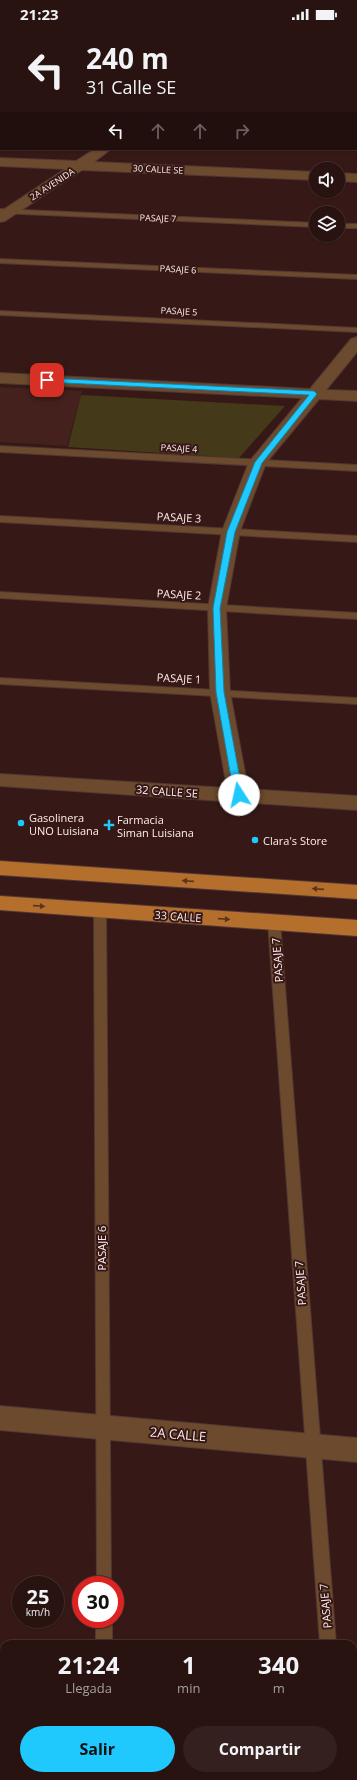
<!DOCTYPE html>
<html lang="es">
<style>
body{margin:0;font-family:"Open Sans",sans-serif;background:#34201e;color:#f1f3f6;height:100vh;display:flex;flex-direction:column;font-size:15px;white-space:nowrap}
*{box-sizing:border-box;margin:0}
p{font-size:13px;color:#a59e9f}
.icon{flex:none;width:22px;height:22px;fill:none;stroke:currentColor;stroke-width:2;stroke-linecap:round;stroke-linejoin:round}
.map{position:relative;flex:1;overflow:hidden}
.details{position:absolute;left:0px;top:1612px;width:357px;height:140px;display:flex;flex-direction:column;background:#281310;border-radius:12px 12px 0 0;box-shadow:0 1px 3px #0004,0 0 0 1px #443230}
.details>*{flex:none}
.top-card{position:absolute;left:0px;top:0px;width:357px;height:122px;box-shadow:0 1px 3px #0004,0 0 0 1px #443230;background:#281310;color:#f1f3f6;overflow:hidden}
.fabs{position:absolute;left:309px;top:134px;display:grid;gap:8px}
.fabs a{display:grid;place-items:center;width:36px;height:36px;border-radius:50%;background:#281310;box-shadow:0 1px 3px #0004,0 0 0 1px #443230;font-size:20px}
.speed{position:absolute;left:12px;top:1548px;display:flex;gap:8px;font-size:20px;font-weight:700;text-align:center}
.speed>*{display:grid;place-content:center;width:52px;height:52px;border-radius:50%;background:#281310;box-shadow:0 1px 3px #0004,0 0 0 1px #443230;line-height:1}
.speed small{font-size:10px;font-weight:400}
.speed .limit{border:6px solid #d22;background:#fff;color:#111}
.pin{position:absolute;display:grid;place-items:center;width:34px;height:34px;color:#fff;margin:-17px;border-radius:8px;box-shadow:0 2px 6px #0006}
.me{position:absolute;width:44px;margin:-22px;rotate:350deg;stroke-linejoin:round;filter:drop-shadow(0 0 3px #0008)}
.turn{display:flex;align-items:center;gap:14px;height:84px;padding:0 20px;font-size:18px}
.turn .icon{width:52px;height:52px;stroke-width:2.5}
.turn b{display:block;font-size:28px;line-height:34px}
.lanes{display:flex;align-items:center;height:38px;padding:0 20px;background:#0003;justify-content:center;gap:20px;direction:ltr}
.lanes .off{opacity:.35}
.eta{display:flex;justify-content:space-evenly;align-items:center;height:68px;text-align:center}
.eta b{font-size:24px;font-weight:700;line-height:28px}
.button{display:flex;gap:8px;margin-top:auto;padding:8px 20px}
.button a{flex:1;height:46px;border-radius:24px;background:#1fc9fd;color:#111;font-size:16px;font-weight:700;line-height:46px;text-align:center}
.button a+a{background:#34201e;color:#f1f3f6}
.status{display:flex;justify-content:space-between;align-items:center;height:28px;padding:0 20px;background:#281310;direction:ltr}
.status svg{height:11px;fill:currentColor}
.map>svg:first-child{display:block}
.built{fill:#45211e}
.green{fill:#443918}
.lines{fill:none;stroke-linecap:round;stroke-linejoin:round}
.service-casing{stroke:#523734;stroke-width:2}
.minor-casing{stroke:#523734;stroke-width:2}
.primary-casing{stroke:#523734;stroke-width:2}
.service{fill:#6c4a2d;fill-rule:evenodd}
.minor{fill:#6c4a2d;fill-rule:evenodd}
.primary{fill:#b56f2d;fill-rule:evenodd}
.oneway{fill:#5c331d}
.route{fill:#1fc9fd;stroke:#1483a4}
.poi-dot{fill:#1fc9fd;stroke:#361916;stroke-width:1.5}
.labels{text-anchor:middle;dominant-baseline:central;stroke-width:4;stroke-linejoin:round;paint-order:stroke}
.far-street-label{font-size:9px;fill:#feedeb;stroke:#361916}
.street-label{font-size:11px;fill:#feedeb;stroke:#361916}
.poi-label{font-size:11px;fill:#feedeb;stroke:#361916;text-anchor:start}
.near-street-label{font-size:13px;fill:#feedeb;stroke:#361916}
</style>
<div class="status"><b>21:23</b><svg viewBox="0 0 49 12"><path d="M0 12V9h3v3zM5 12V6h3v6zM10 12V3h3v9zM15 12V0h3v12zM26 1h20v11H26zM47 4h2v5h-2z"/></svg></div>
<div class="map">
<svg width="357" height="1752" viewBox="0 0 357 1752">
<rect width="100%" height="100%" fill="#361916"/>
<path class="built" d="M 0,359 L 82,363 L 67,418 L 0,414 Z"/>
<path class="green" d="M 81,367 L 285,378 L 239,430 L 68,419 Z"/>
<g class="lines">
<defs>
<path id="service" d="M 0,47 L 1,47 L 1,51 L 0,51 Z
M 356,61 L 357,61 L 357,65 L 356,65 Z
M 0,86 L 1,86 L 1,90 L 0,90 Z
M 356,102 L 357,102 L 357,106 L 356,106 Z
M 0,181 L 316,195 L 316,199 L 0,185 Z
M 338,196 L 357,196 L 357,200 L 338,200 Z
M 0,231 L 357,247 L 357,251 L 0,235 Z
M 0,283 L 357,300 L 357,304 L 0,287 Z
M 0,418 L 357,437 L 357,443 L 0,424 Z
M 0,488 L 357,508 L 357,514 L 0,494 Z
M 0,564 L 357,585 L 357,591 L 0,570 Z
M 0,650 L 357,670 L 357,676 L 0,656 Z
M 100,878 L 104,879 L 106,882 L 111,1557 L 97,1557 L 94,882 L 96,879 Z
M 274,890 L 278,891 L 280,894 L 336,1616 L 320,1616 L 268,894 L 270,891 Z
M 96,1591 L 112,1591 L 112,1616 L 96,1616 Z
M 98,1748 L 114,1748 L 114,1752 L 98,1752 Z
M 331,1748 L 347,1748 L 348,1752 L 332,1752 Z"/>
<path id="minor" d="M 0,7 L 1,7 L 1,15 L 0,15 Z
M 356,21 L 357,21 L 357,29 L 356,29 Z
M 95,121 L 111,121 L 94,134 L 316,144 L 316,152 L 82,142 L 5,193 L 0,194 L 0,184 L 65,141 L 0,138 L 0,130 L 76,133 Z
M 338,145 L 357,146 L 357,154 L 338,153 Z
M 357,309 L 357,324 L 326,362 L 357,363 L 357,373 L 319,371 L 266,435 L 240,503 L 226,580 L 230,664 L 248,761 L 357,768 L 357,782 L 0,758 L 0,746 L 227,760 L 210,664 L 208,580 L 222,503 L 249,434 L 302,370 L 0,355 L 0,345 L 310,361 L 351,311 Z
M 0,1378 L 357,1410 L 357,1434 L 0,1402 Z"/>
<path id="primary" d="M 0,833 L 357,857 L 357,871 L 0,847 Z
M 0,868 L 357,892 L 357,908 L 0,882 Z"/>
</defs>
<use href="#service" class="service-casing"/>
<use href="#minor" class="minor-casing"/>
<use href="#primary" class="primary-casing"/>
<use href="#service" class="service"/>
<use href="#minor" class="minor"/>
<use href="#primary" class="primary"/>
</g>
<defs><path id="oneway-solid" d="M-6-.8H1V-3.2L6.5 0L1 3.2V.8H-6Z"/></defs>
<g class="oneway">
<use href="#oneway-solid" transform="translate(188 853) rotate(-176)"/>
<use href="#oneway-solid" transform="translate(318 861) rotate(-176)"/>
<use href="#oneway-solid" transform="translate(39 878) rotate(4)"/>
<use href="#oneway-solid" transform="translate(224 891) rotate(4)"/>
</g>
<path class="route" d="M 47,350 L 314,363 L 317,366 L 262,435 L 235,504 L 220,580 L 224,664 L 243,767 L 242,769 L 239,770 L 234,767 L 216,664 L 213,580 L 227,504 L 255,434 L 309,367 L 45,354 L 44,352 Z"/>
<g class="poi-dot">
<circle cx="21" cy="795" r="4"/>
<path d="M107 791h4v4h4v4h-4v4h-4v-4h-4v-4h4z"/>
<circle cx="255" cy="812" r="4"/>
</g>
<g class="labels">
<g class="far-street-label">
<text transform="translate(158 141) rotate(3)">30 CALLE SE</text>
<text transform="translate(52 156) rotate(-33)">2A AVENIDA</text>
<text transform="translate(158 190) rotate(2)">PASAJE 7</text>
<text transform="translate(178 241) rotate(3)">PASAJE 6</text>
<text transform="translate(179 283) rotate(3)">PASAJE 5</text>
<text transform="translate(179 420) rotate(3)">PASAJE 4</text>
</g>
<g class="street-label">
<text transform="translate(179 489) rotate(3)">PASAJE 3</text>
<text transform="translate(179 566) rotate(3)">PASAJE 2</text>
<text transform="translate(179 650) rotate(3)">PASAJE 1</text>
<text transform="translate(167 763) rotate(4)">32 CALLE SE</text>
<text transform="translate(178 888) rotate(4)">33 CALLE</text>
<text transform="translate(277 932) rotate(-94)">PASAJE 7</text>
<text transform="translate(101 1220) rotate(-90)">PASAJE 6</text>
<text transform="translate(300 1255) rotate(-94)">PASAJE 7</text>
<text transform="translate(325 1578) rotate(-95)">PASAJE 7</text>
</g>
<g class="poi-label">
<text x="29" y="789">Gasolinera<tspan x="29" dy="13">UNO Luisiana</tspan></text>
<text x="117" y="791">Farmacia<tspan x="117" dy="13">Siman Luisiana</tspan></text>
<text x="263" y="812">Clara's Store</text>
</g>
<g class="near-street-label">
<text transform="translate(178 1406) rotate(5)">2A CALLE</text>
</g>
</g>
</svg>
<div class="fabs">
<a><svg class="icon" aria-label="sound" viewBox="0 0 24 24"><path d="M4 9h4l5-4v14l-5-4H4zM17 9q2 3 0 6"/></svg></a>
<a><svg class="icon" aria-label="layers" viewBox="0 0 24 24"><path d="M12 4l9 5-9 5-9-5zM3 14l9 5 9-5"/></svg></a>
</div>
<div class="speed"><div>25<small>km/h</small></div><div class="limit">30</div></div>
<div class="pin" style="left:47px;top:352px;background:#d93025"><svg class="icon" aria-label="arrive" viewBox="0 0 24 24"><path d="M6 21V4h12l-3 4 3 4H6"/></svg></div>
<svg class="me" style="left:239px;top:767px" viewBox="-20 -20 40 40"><circle r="19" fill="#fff"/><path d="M0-13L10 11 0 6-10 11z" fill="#1fc9fd"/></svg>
<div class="top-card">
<div class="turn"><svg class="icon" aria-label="left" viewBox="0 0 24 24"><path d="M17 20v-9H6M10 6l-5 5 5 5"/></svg><div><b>240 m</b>31 Calle SE</div></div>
<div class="lanes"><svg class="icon" aria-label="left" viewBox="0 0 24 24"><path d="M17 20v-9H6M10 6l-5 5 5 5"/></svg><svg class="icon off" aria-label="ahead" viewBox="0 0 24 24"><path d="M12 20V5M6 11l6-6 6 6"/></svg><svg class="icon off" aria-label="ahead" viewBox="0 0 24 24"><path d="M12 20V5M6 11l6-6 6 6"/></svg><svg class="icon off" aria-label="right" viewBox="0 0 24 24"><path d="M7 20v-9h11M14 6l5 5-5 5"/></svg></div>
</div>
<section class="details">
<div class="eta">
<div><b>21:24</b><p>Llegada</p></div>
<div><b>1</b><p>min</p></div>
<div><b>340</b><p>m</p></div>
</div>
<div class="button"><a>Salir</a><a>Compartir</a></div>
</section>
</div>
